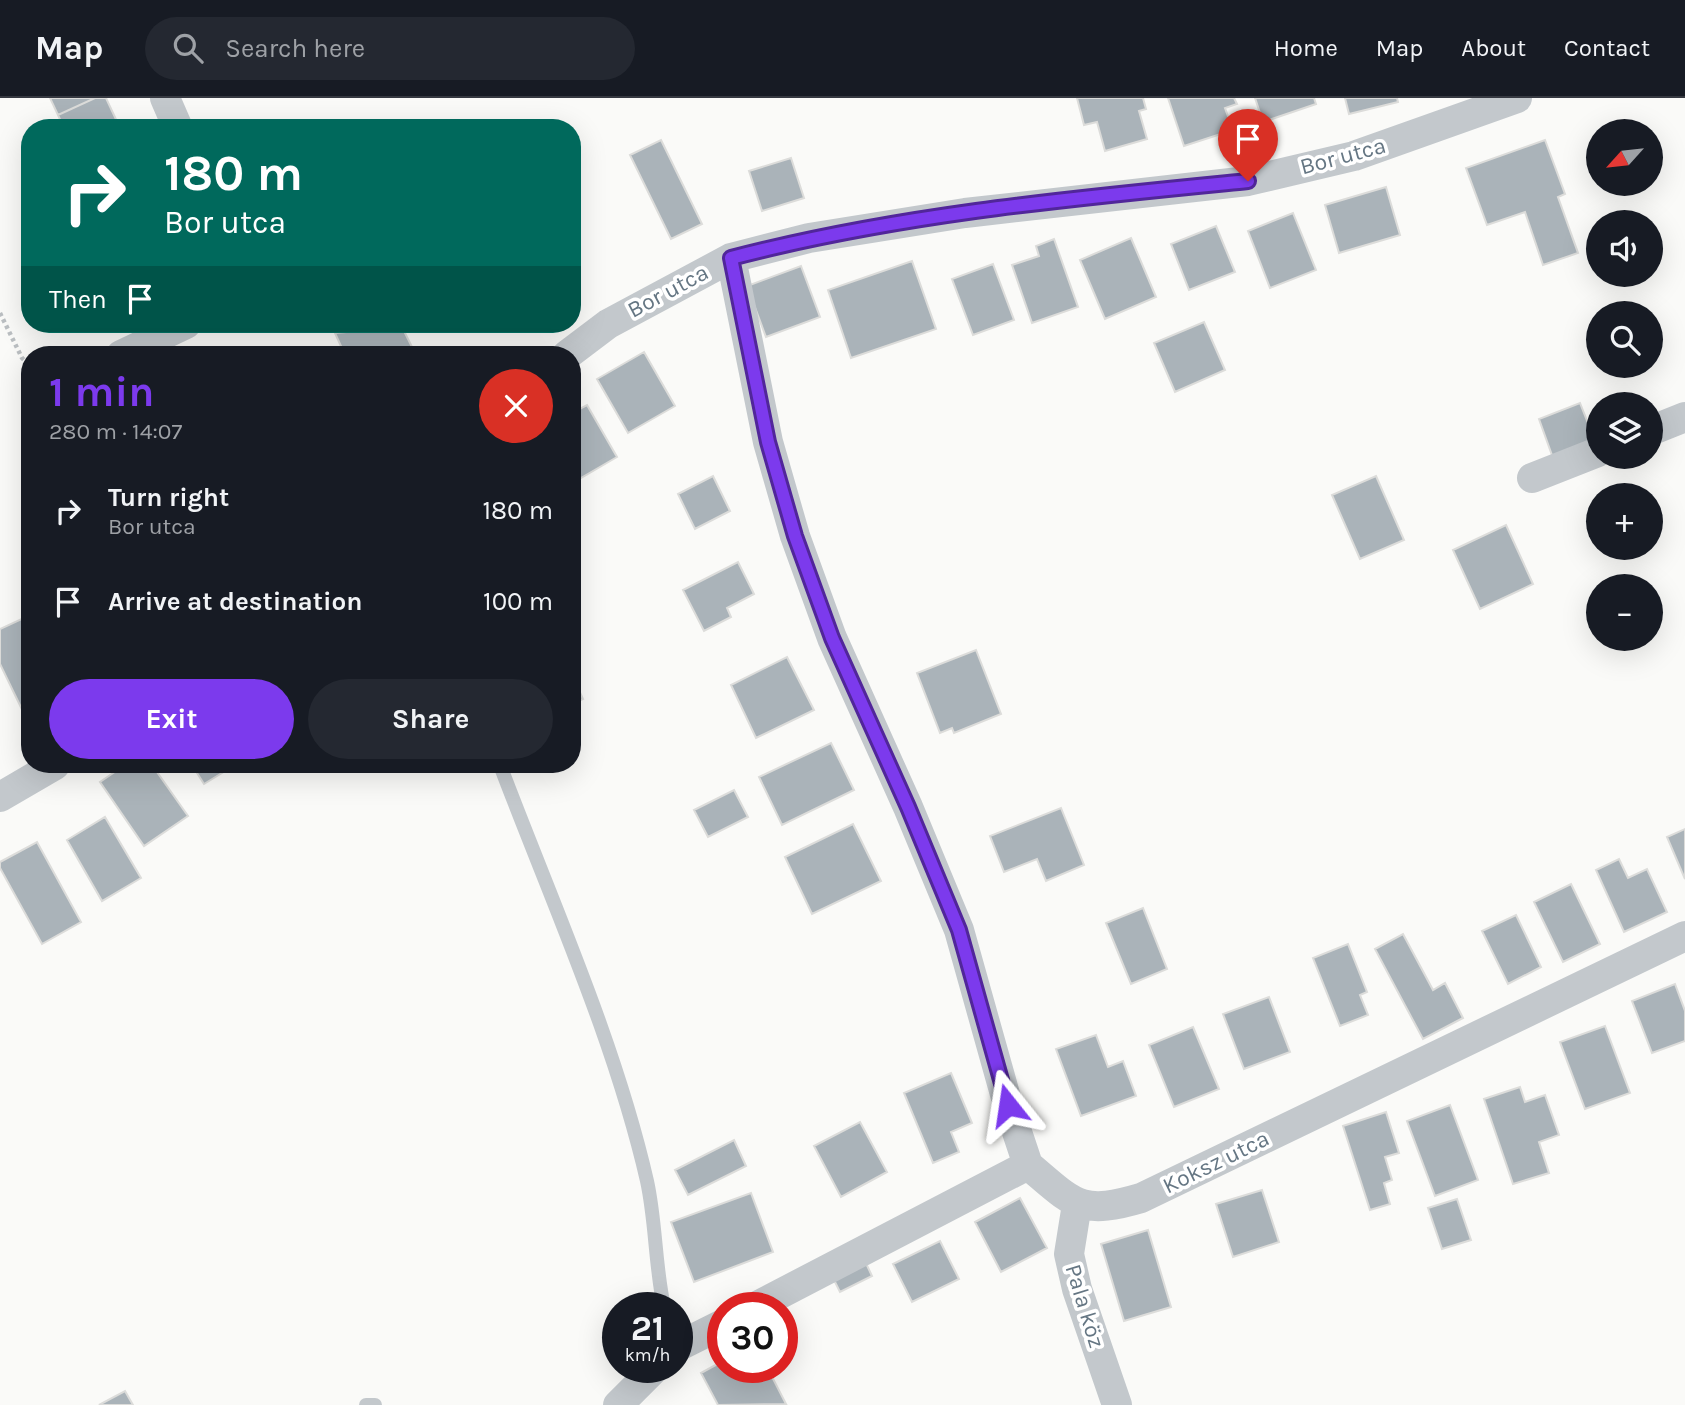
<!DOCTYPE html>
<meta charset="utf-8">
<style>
body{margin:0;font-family:Karla,sans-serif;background:#242831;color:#f1f3f6;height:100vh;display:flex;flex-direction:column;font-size:26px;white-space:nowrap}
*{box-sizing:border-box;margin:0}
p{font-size:23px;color:#9ea1a6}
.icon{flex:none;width:38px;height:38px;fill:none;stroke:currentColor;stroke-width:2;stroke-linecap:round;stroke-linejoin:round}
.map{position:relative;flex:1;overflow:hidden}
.sheet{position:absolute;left:21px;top:248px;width:560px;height:427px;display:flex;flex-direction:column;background:#171b24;border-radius:28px;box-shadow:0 7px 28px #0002}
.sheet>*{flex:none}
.top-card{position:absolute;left:21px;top:21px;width:560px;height:214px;border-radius:28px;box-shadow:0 7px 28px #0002;background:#00695c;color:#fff;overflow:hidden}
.needle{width:46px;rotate:243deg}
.controls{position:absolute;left:1586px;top:21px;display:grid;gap:14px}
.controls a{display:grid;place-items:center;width:77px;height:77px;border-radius:50%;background:#171b24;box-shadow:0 7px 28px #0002;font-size:35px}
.speed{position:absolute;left:602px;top:1194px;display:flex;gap:14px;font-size:35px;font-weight:700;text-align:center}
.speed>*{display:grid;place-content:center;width:91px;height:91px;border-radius:50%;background:#171b24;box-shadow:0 7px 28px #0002;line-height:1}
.speed small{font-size:18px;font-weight:400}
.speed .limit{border:10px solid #d22;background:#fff;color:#111}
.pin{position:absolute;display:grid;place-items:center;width:60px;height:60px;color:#fff;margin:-72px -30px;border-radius:50% 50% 50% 0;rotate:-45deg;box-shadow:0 0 7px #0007}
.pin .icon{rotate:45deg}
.me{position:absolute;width:77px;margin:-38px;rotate:345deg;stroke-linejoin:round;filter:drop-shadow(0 0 5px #0008)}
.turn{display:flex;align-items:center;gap:24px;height:147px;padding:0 28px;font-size:32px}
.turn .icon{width:91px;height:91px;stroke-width:2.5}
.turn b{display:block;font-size:49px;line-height:60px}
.then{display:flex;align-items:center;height:66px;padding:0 28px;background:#0003;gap:14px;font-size:26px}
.round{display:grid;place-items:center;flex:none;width:74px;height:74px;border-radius:37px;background:#242831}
.overview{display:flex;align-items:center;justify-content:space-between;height:119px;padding:0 28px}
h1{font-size:42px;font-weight:700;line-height:52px;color:#7c3aed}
.primary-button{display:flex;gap:14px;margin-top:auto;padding:14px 28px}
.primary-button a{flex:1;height:80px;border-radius:42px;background:#7c3aed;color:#fff;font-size:28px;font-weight:700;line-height:80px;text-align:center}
.primary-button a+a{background:#242831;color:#f1f3f6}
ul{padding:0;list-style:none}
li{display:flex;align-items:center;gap:21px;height:91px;padding:0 28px}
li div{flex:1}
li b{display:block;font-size:26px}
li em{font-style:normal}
header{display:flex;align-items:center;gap:42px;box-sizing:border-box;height:98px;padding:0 35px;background:#171b24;border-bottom:2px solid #363941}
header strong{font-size:33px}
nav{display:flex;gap:38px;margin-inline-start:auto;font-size:24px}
.search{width:490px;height:63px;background:#242831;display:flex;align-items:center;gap:18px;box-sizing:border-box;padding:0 24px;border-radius:38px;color:#9ea1a6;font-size:26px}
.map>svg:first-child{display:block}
.building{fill:#aab3b9;stroke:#dcdcda;stroke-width:2}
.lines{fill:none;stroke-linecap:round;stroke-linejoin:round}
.path{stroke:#bbbfc2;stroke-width:4.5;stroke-dasharray:3.5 3.5;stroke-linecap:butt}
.service{stroke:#c3c8cc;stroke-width:14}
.minor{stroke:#c3c8cc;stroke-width:30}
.route-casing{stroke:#51269a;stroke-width:18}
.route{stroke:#7c3aed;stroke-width:12}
.labels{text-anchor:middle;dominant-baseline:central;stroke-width:7;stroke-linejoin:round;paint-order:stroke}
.street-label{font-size:23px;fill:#657683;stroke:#fff}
</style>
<header>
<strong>Map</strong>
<div class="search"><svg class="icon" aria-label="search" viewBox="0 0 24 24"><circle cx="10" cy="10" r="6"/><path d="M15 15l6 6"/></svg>Search here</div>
<nav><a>Home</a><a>Map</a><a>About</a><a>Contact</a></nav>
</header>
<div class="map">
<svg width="1685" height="1307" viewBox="0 0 1685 1307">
<rect width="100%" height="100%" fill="#fafaf8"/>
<path class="building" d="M 50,0 L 95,0 L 58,17 Z
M 95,0 L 106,0 L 120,30 L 64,30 L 58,17 Z
M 1077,0 L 1143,0 L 1146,11 L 1139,13 L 1147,41 L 1105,53 L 1097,24 L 1084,27 Z
M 1168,0 L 1234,0 L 1237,6 L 1225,10 L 1233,32 L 1184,48 Z
M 1255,0 L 1314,0 L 1316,6 L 1263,24 Z
M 1345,0 L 1397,0 L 1398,4 L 1349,16 Z
M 661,42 L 702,126 L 671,141 L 630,57 Z
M 1545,42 L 1565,96 L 1558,99 L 1578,155 L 1543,167 L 1525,114 L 1487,127 L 1466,70 Z
M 791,60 L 804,100 L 762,113 L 749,73 Z
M 1386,89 L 1400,137 L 1339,155 L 1325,107 Z
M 1293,115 L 1316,172 L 1270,190 L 1248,133 Z
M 1216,128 L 1235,174 L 1189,192 L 1171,146 Z
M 1131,140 L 1156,199 L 1105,221 L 1080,162 Z
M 1054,141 L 1078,209 L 1032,225 L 1012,167 L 1039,158 L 1036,148 Z
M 912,163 L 936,231 L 851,260 L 828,192 Z
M 993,166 L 1014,222 L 973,237 L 952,181 Z
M 801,168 L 820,219 L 766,239 L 747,188 Z
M 1204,224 L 1225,272 L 1175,294 L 1154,245 Z
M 402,229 L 416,257 L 345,257 L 335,235 Z
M 644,254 L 675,308 L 628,335 L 597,281 Z
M 1580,305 L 1595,343 L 1553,360 L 1539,321 Z
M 587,307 L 617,359 L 574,384 L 572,315 Z
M 713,378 L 730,413 L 695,431 L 678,396 Z
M 1376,378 L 1404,442 L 1360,461 L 1332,397 Z
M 1506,427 L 1533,486 L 1480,511 L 1453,452 Z
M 738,464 L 754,496 L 727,510 L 731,519 L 704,533 L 683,492 Z
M 28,518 L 30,522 L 30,628 L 0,566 L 0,531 Z
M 976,552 L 1001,616 L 954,635 L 952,630 L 940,635 L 917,575 Z
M 787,559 L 814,612 L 756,640 L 731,587 Z
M 572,577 L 583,601 L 572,606 Z
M 831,645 L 854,692 L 782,727 L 759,679 Z
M 125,667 L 152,667 L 188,718 L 144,748 L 100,684 Z
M 192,667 L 235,667 L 204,686 Z
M 734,692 L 748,719 L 708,739 L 694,712 Z
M 1061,710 L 1084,767 L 1046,783 L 1037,761 L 1004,774 L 990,738 Z
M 105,719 L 141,780 L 102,803 L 67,742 Z
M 853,726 L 881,783 L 812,816 L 785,759 Z
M 1685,731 L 1685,781 L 1667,739 Z
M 37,744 L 81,824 L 42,846 L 0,770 L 0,764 Z
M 1619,761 L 1628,780 L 1647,771 L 1667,814 L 1624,834 L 1596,772 Z
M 1571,786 L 1600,846 L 1563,864 L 1534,804 Z
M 1143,810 L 1167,871 L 1131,886 L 1106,825 Z
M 1516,817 L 1541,869 L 1508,886 L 1482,833 Z
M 1403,836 L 1433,892 L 1445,885 L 1463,920 L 1423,941 L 1375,851 Z
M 1348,846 L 1367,894 L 1360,897 L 1368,917 L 1340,928 L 1313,860 Z
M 1675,886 L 1685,913 L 1685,943 L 1652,955 L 1632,903 Z
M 1269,899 L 1290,954 L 1244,971 L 1223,916 Z
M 1605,928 L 1630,995 L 1585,1011 L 1560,944 Z
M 1193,929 L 1219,991 L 1174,1009 L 1149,947 Z
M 1096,937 L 1108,969 L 1123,963 L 1136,998 L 1081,1018 L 1056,951 Z
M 951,975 L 972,1025 L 951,1034 L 959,1054 L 933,1065 L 904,995 Z
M 1520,989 L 1525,1004 L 1545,997 L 1559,1037 L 1539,1044 L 1549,1075 L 1513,1086 L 1484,1001 Z
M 1450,1007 L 1478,1082 L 1435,1098 L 1407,1023 Z
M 1386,1014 L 1399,1055 L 1385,1059 L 1392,1082 L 1384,1085 L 1390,1106 L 1370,1112 L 1343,1028 Z
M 860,1024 L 887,1074 L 841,1099 L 814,1048 Z
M 734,1042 L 746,1068 L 688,1097 L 675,1072 Z
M 1262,1092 L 1279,1144 L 1233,1159 L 1216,1106 Z
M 751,1095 L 773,1154 L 694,1184 L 671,1124 Z
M 1020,1100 L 1047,1150 L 1001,1174 L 975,1124 Z
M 1457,1101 L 1471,1142 L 1442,1151 L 1428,1110 Z
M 1148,1132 L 1171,1209 L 1124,1223 L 1101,1146 Z
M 940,1143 L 959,1181 L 912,1204 L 893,1166 Z
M 864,1161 L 872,1178 L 840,1194 L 831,1176 Z
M 723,1263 L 723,1269 L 767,1269 L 786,1306 L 718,1307 L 701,1275 Z
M 125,1293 L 133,1307 L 99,1307 Z"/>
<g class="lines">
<path class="path" d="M 0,215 L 22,260 L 30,268"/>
<path class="service" d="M 500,667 C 551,802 615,943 647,1083 C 656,1124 655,1168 664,1209
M 366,1307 L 375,1307"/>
<path class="minor" d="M 165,0 L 178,30
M 731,160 L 768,344 L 795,438 L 832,540 L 908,709 L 959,832 L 1008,1007 L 1028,1067
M 121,257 L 186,226
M 567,257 L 608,226 L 731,160 L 809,140 L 965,115 L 1248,83 L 1354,58 L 1517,0
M 1650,333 L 1685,319
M 1532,380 L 1598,354
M 0,699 L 55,667
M 1077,1106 L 1069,1156 L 1077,1191 L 1117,1307
M 755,1209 L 1028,1067 C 1074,1106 1080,1118 1141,1100 L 1685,838
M 677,1249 L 723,1226
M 618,1307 L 656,1269"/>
</g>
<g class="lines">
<defs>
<path id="route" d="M 1008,1007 L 959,832 L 908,709 L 832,540 L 795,438 L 768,344 L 731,160 C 899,116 1075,100 1248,83"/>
</defs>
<use href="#route" class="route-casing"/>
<use href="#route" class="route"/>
</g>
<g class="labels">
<g class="street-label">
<text transform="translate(1343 58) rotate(-15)">Bor utca</text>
<text transform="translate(668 193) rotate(-28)">Bor utca</text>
<text transform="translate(1216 1064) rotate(-26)">Koksz utca</text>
<text transform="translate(1085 1208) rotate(73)">Pala köz</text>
</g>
</g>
</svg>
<div class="controls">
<a><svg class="needle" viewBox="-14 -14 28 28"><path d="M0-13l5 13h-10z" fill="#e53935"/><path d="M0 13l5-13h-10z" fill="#9ea1a6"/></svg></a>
<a><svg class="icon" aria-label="sound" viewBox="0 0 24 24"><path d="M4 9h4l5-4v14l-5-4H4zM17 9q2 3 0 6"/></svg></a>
<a><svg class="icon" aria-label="search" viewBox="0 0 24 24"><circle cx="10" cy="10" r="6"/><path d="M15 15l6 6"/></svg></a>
<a><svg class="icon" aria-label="layers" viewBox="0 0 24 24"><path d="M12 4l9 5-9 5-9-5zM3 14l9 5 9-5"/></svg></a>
<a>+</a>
<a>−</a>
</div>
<div class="speed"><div>21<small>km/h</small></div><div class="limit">30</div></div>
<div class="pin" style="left:1248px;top:83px;background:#d93025"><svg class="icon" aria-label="arrive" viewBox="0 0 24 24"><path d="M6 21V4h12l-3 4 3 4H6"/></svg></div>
<svg class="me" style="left:1008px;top:1007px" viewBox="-20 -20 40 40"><path d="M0-17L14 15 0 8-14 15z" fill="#7c3aed" stroke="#fff" stroke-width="4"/></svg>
<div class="top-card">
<div class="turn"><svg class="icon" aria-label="right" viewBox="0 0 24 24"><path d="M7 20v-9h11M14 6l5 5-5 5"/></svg><div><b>180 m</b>Bor utca</div></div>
<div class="then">Then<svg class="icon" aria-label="arrive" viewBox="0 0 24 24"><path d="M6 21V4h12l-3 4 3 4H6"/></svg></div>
</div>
<section class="sheet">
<div class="overview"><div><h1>1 min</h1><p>280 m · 14:07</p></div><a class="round" style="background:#d93025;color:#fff"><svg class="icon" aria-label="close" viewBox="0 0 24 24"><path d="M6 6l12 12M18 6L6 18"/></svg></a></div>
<ul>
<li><svg class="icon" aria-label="right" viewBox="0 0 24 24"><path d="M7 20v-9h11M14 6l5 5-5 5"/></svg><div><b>Turn right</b><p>Bor utca</p></div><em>180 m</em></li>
<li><svg class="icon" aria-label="arrive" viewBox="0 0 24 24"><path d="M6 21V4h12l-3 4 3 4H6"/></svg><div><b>Arrive at destination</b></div><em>100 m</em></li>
</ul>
<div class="primary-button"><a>Exit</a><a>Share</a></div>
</section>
</div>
